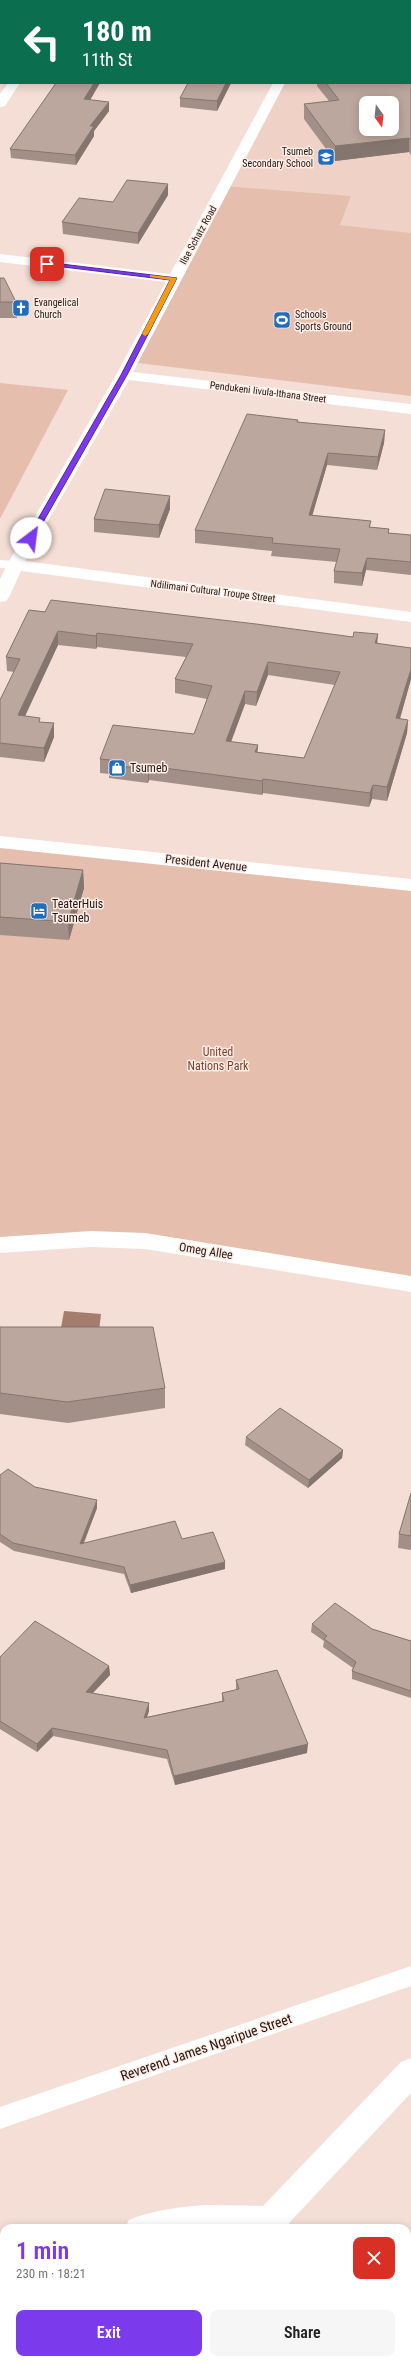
<!DOCTYPE html>
<meta charset="utf-8">
<style>
body{margin:0;font-family:"Roboto Condensed",sans-serif;background:#f6f6f6;color:#222;height:100vh;display:flex;flex-direction:column;font-size:15px;white-space:nowrap}
*{box-sizing:border-box;margin:0}
p{font-size:13px;color:#767676}
.icon{flex:none;width:22px;height:22px;fill:none;stroke:currentColor;stroke-width:2;stroke-linecap:round;stroke-linejoin:round}
.map{position:relative;flex:1;overflow:hidden}
.details{position:absolute;left:0px;top:2224px;width:411px;height:140px;display:flex;flex-direction:column;background:#fff;border-radius:12px 12px 0 0;box-shadow:0 2px 10px #0003}
.details>*{flex:none}
.top-card{position:absolute;left:0px;top:0px;width:411px;height:84px;box-shadow:0 2px 10px #0003;background:#0b6e4f;color:#fff;overflow:hidden}
.needle{width:26px;rotate:165deg}
.tools{position:absolute;left:359px;top:96px;display:grid;gap:8px}
.tools a{display:grid;place-items:center;width:40px;height:40px;border-radius:8px;background:#fff;box-shadow:0 2px 10px #0003;font-size:20px}
.pin{position:absolute;display:grid;place-items:center;width:34px;height:34px;color:#fff;margin:-17px;border-radius:8px;box-shadow:0 2px 6px #0006}
.me{position:absolute;width:44px;margin:-22px;rotate:30deg;stroke-linejoin:round;filter:drop-shadow(0 0 3px #0008)}
.turn{display:flex;align-items:center;gap:14px;height:84px;padding:0 16px;font-size:18px}
.turn .icon{width:52px;height:52px;stroke-width:2.5}
.turn b{display:block;font-size:28px;line-height:34px}
.round{display:grid;place-items:center;flex:none;width:42px;height:42px;border-radius:8px;background:#f6f6f6}
.head{display:flex;align-items:center;justify-content:space-between;height:68px;padding:0 16px}
h1{font-size:24px;font-weight:600;line-height:30px;color:#7c3aed}
.button{display:flex;gap:8px;margin-top:auto;padding:8px 16px}
.button a{flex:1;height:46px;border-radius:8px;background:#7c3aed;color:#fff;font-size:16px;font-weight:600;line-height:46px;text-align:center}
.button a+a{background:#f6f6f6;color:#222}
.map>svg:first-child{display:block}
.built{fill:#efd1c5;fill-rule:evenodd}
.green{fill:#e6beae}
.water{fill:#a57d6d}
.lines{fill:none;stroke-linecap:round;stroke-linejoin:round}
.lane{fill:#fff;fill-rule:evenodd}
.street{fill:#fff;fill-rule:evenodd}
.wall{fill:#a29088;fill-rule:evenodd}
.shaded-wall{fill:#84756f}
.building{fill:#bca79e;stroke:#84756f;fill-rule:evenodd}
.route{fill:#7c3aed;stroke:#51269a}
.slow{fill:#f59e0b}
.labels{text-anchor:middle;dominant-baseline:central;stroke-width:3;stroke-linejoin:round;paint-order:stroke}
.far-poi-label{font-size:10px;fill:#201815;stroke:#feece5;text-anchor:start}
.far-street-label{font-size:10px;fill:#201815;stroke:#feece5}
.poi-label{font-size:12px;fill:#201815;stroke:#feece5;text-anchor:start}
.street-label{font-size:12px;fill:#201815;stroke:#feece5}
.park-label{font-size:12px;fill:#7d442d;stroke:#feece5}
.near-street-label{font-size:14px;fill:#201815;stroke:#feece5}
</style>
<div class="map">
<svg width="411" height="2364" viewBox="0 0 411 2364">
<rect width="100%" height="100%" fill="#f4ded5"/>
<path class="built" d="M 313,0 L 411,0 L 411,233 L 340,225 L 351,196 L 226,186 L 279,83 L 410,83 L 410,1 ZM 366,103 L 392,103 L 392,129 L 366,129 Z"/>
<path class="green" d="M 226,186 L 351,196 L 340,225 L 411,233 L 411,396 L 130,362 Z
M 0,383 L 68,390 L 0,519 Z
M 0,842 L 411,885 L 411,1286 L 116,1238 L 0,1248 Z"/>
<path class="water" d="M 64,1311 L 101,1314 L 99,1331 L 61,1328 Z"/>
<g class="lines">
<path class="lane" d="M 0,560 L 15,561 L 21,565 L 15,569 L 0,568 Z
M 411,1966 L 411,1986 L 0,2129 L 0,2107 Z
M 205,2205 L 273,2206 L 281,2210 L 285,2218 L 281,2226 L 277,2228 L 125,2228 L 129,2220 C 153,2210 179,2207 205,2205 Z
M 4,2256 L 4,2280 L 0,2281 L 0,2257 Z"/>
<path class="street" d="M 67,0 L 79,0 L 79,1 L 67,1 Z
M 270,0 L 292,0 L 293,1 L 271,1 Z
M 307,0 L 319,0 L 319,1 L 307,1 Z
M 8,83 L 20,83 L 5,106 L 0,107 L 0,94 Z
M 273,83 L 285,83 L 133,372 L 411,404 L 411,414 L 129,380 L 25,561 L 411,612 L 411,622 L 21,571 L 9,597 L 6,601 L 0,602 L 0,579 L 7,565 L 116,375 L 166,282 L 0,262 L 0,254 L 170,274 Z
M 0,836 L 411,879 L 411,891 L 0,848 Z
M 91,1231 L 145,1233 L 411,1276 L 411,1292 L 145,1249 L 91,1247 L 0,1253 L 0,1237 Z
M 411,2058 L 411,2093 L 289,2223 L 290,2228 L 260,2228 L 258,2218 L 262,2207 L 401,2062 Z
M 286,2360 L 318,2360 L 318,2364 L 286,2364 Z"/>
</g>
<path class="wall" d="M 411,61 L 411,155 L 409,152 L 335,161 L 304,119 L 304,104 L 329,101 L 317,86 L 317,83 L 410,83 Z
M 231,83 L 217,111 L 180,107 L 180,98 Z
M 90,100 L 109,102 L 109,111 L 94,131 L 94,136 L 76,165 L 11,158 L 10,149 Z
M 168,195 L 138,244 L 63,234 L 62,222 L 113,202 Z
M 0,278 L 16,302 L 17,318 L 0,318 Z
M 298,420 L 298,423 L 385,430 L 384,443 L 377,470 L 327,465 L 312,515 L 371,521 L 370,527 L 389,529 L 389,533 L 411,535 L 411,575 L 366,570 L 362,586 L 334,583 L 334,571 L 337,562 L 271,556 L 272,551 L 195,543 L 195,530 Z
M 170,509 L 159,538 L 94,532 L 94,519 Z
M 29,610 L 377,644 L 411,648 L 411,679 L 400,719 L 408,720 L 407,733 L 387,801 L 372,799 L 369,807 L 263,793 L 262,795 L 149,780 L 148,783 L 109,778 L 109,774 L 100,773 L 100,759 L 194,734 L 207,699 L 175,693 L 175,679 L 186,657 L 97,647 L 96,649 L 58,645 L 25,716 L 40,722 L 54,737 L 44,762 L 0,757 L 0,700 L 14,672 L 7,671 L 6,657 ZM 268,675 L 335,685 L 304,758 L 257,752 L 258,745 L 231,742 L 245,704 L 256,706 Z
M 0,863 L 83,870 L 84,888 L 69,940 L 0,935 Z
M 0,1327 L 165,1388 L 165,1408 L 68,1423 L 0,1414 Z
M 246,1437 L 343,1450 L 342,1458 L 308,1488 L 245,1445 Z
M 0,1475 L 97,1508 L 84,1543 L 182,1539 L 225,1569 L 131,1593 L 124,1574 L 14,1551 L 0,1542 Z
M 411,1493 L 411,1550 L 398,1548 L 399,1534 Z
M 312,1624 L 372,1629 L 411,1641 L 411,1698 L 352,1679 L 352,1671 L 353,1668 L 323,1647 L 324,1641 L 311,1632 Z
M 0,1657 L 109,1666 L 110,1675 L 93,1693 L 149,1703 L 149,1711 L 147,1717 L 222,1701 L 222,1693 L 236,1690 L 236,1680 L 307,1753 L 175,1785 L 167,1759 L 53,1736 L 37,1752 L 0,1729 Z
M 411,2243 L 411,2269 L 407,2256 L 407,2244 Z"/>
<path class="shaded-wall" d="M 94,83 L 100,83 L 85,109 L 84,99 Z
M 226,83 L 231,83 L 217,111 L 217,101 Z
M 109,102 L 109,111 L 94,131 L 94,136 L 76,165 L 75,155 L 90,126 Z
M 409,138 L 409,152 L 335,161 L 335,146 Z
M 168,184 L 168,195 L 138,244 L 138,233 Z
M 385,430 L 384,443 L 377,470 L 378,457 Z
M 328,453 L 327,465 L 309,527 L 309,515 Z
M 170,496 L 170,509 L 159,538 L 159,525 Z
M 367,558 L 366,570 L 362,586 L 362,573 Z
M 58,631 L 58,645 L 19,729 L 18,715 Z
M 97,633 L 97,647 L 96,649 L 96,636 Z
M 378,634 L 377,648 L 375,643 Z
M 268,662 L 268,675 L 256,706 L 257,692 Z
M 411,669 L 411,679 L 396,732 L 396,718 Z
M 245,691 L 245,704 L 226,755 L 226,741 Z
M 408,720 L 407,733 L 387,801 L 387,787 Z
M 54,723 L 54,737 L 44,762 L 44,748 Z
M 258,745 L 257,759 L 255,752 Z
M 149,766 L 149,780 L 148,783 L 148,769 Z
M 263,779 L 263,793 L 262,795 L 262,781 Z
M 373,785 L 372,799 L 369,807 L 370,793 Z
M 83,870 L 84,888 L 69,940 L 68,922 Z
M 343,1450 L 342,1458 L 308,1488 L 309,1480 Z
M 97,1500 L 97,1508 L 80,1552 L 80,1544 Z
M 225,1562 L 225,1569 L 131,1593 L 130,1585 Z
M 109,1666 L 110,1675 L 86,1700 L 86,1692 Z
M 149,1703 L 149,1711 L 144,1726 L 144,1718 Z
M 52,1728 L 53,1736 L 37,1752 L 37,1744 Z
M 308,1744 L 307,1753 L 175,1785 L 174,1776 Z"/>
<path class="building" d="M 216,0 L 265,0 L 264,1 L 215,1 Z
M 411,61 L 411,140 L 409,138 L 335,146 L 304,104 L 339,100 L 326,83 L 410,83 L 410,62 ZM 366,103 L 392,103 L 392,129 L 366,129 Z
M 56,83 L 94,83 L 84,99 L 109,102 L 90,126 L 94,126 L 75,155 L 10,149 Z
M 188,83 L 226,83 L 217,101 L 180,98 Z
M 127,180 L 168,184 L 138,233 L 62,222 L 79,198 L 113,202 Z
M 0,278 L 4,278 L 16,302 L 0,302 Z
M 247,414 L 298,420 L 297,422 L 385,430 L 378,457 L 328,453 L 309,515 L 371,521 L 369,527 L 389,529 L 388,533 L 411,535 L 411,562 L 367,558 L 362,573 L 334,571 L 340,549 L 272,543 L 273,538 L 195,530 Z
M 105,489 L 170,496 L 159,525 L 94,519 Z
M 51,600 L 256,624 L 353,637 L 354,632 L 378,634 L 375,643 L 411,648 L 411,669 L 396,718 L 408,720 L 387,787 L 373,785 L 370,793 L 263,779 L 262,781 L 149,766 L 148,769 L 109,765 L 110,760 L 100,759 L 113,725 L 194,734 L 212,686 L 175,679 L 193,644 L 97,633 L 96,636 L 58,631 L 18,715 L 40,718 L 39,722 L 54,723 L 44,748 L 0,743 L 0,700 L 20,659 L 6,657 L 29,610 L 45,612 ZM 268,662 L 340,672 L 304,758 L 255,752 L 258,745 L 226,741 L 245,691 L 257,692 Z
M 0,863 L 83,870 L 68,922 L 0,917 Z
M 0,1327 L 153,1327 L 165,1388 L 67,1402 L 0,1393 Z
M 280,1408 L 343,1450 L 309,1480 L 246,1437 Z
M 8,1469 L 35,1487 L 97,1500 L 80,1544 L 175,1521 L 182,1539 L 213,1532 L 225,1562 L 130,1585 L 124,1567 L 13,1543 L 0,1534 L 0,1475 Z
M 411,1493 L 411,1536 L 399,1534 Z
M 335,1603 L 372,1629 L 411,1641 L 411,1691 L 352,1671 L 356,1662 L 324,1639 L 327,1636 L 312,1624 Z
M 35,1621 L 109,1666 L 86,1692 L 149,1703 L 144,1718 L 224,1701 L 222,1693 L 239,1689 L 236,1680 L 277,1670 L 308,1744 L 174,1776 L 167,1750 L 52,1728 L 37,1744 L 0,1721 L 0,1657 Z
M 411,2243 L 411,2260 L 407,2247 L 407,2244 Z
M 89,2360 L 161,2360 L 162,2364 L 90,2364 Z"/>
<path class="route" d="M 45,262 L 177,278 L 127,375 L 34,538 L 31,540 L 27,538 L 121,375 L 170,280 L 47,265 Z"/>
<path class="slow" d="M 150,275 L 177,278 L 148,334 L 145,336 L 142,334 L 170,280 L 150,277 Z"/>
<defs>
<symbol id="school-square" viewBox="-11 -11 22 22"><rect x="-9" y="-9" width="18" height="18" rx="4" fill="#1f6dbc" stroke="#feece5"/><path d="M0-5L7-2L0 1L-7-2ZM-4 1L0 2.5L4 1V4Q0 6-4 4Z" fill="#fff"/></symbol>
<symbol id="church-square" viewBox="-11 -11 22 22"><rect x="-9" y="-9" width="18" height="18" rx="4" fill="#1f6dbc" stroke="#feece5"/><path d="M-1.2-6h2.4v3.5h3.3v2.4h-3.3V6h-2.4V-.1h-3.3v-2.4h3.3Z" fill="#fff"/></symbol>
<symbol id="stadium-square" viewBox="-11 -11 22 22"><rect x="-9" y="-9" width="18" height="18" rx="4" fill="#1f6dbc" stroke="#feece5"/><path d="M0-5a6.5 5 0 1 0 0 10a6.5 5 0 1 0 0-10ZM-3.5-1.8h7v3.6h-7Z" fill="#fff"/></symbol>
<symbol id="shop-square" viewBox="-11 -11 22 22"><rect x="-9" y="-9" width="18" height="18" rx="4" fill="#1f6dbc" stroke="#feece5"/><path d="M-5-2.5h2.3a2.7 3.5 0 0 1 5.4 0H5L5.5 6h-11ZM-1.5-2.5h3a1.5 2.3 0 0 0-3 0Z" fill="#fff"/></symbol>
<symbol id="hotel-square" viewBox="-11 -11 22 22"><rect x="-9" y="-9" width="18" height="18" rx="4" fill="#1f6dbc" stroke="#feece5"/><path d="M-6-4.5h1.5V1H6V5H4.5V3h-9V5H-6ZM-4 0a1.8 1.8 0 1 1 3.6 0ZM.5 0V-2.5h3Q6-2.5 6 0Z" fill="#fff"/></symbol>
</defs>
<g fill-rule="evenodd">
<use href="#school-square" x="316" y="147" width="20" height="20"/>
<use href="#church-square" x="11" y="298" width="20" height="20"/>
<use href="#stadium-square" x="272" y="310" width="20" height="20"/>
<use href="#shop-square" x="107" y="758" width="20" height="20"/>
<use href="#hotel-square" x="29" y="901" width="20" height="20"/>
</g>
<g class="labels">
<g class="far-poi-label">
<text x="313" y="151" text-anchor="end">Tsumeb<tspan x="313" dy="12">Secondary School</tspan></text>
<text x="34" y="302">Evangelical<tspan x="34" dy="12">Church</tspan></text>
<text x="295" y="314">Schools<tspan x="295" dy="12">Sports Ground</tspan></text>
</g>
<g class="far-street-label">
<text transform="translate(198 235) rotate(-61)">Ilse Schatz Road</text>
<text transform="translate(268 392) rotate(7)">Pendukeni Iivula-Ithana Street</text>
<text transform="translate(213 591) rotate(7)">Ndilimani Cultural Troupe Street</text>
</g>
<g class="poi-label">
<text x="130" y="768">Tsumeb</text>
<text x="52" y="904">TeaterHuis<tspan x="52" dy="14">Tsumeb</tspan></text>
</g>
<g class="street-label">
<text transform="translate(206 863) rotate(6)">President Avenue</text>
<text transform="translate(206 1251) rotate(9)">Omeg Allee</text>
</g>
<g class="park-label">
<text x="218" y="1052">United<tspan x="218" dy="14">Nations Park</tspan></text>
</g>
<g class="near-street-label">
<text transform="translate(206 2047) rotate(-19)">Reverend James Ngaripue Street</text>
</g>
</g>
</svg>
<div class="tools">
<a><svg class="needle" viewBox="-14 -14 28 28"><path d="M0-13l5 13h-10z" fill="#e53935"/><path d="M0 13l5-13h-10z" fill="#767676"/></svg></a>
</div>
<div class="pin" style="left:47px;top:264px;background:#d93025"><svg class="icon" aria-label="arrive" viewBox="0 0 24 24"><path d="M6 21V4h12l-3 4 3 4H6"/></svg></div>
<svg class="me" style="left:31px;top:538px" viewBox="-20 -20 40 40"><circle r="19" fill="#fff"/><path d="M0-13L10 11 0 6-10 11z" fill="#7c3aed"/></svg>
<div class="top-card">
<div class="turn"><svg class="icon" aria-label="left" viewBox="0 0 24 24"><path d="M17 20v-9H6M10 6l-5 5 5 5"/></svg><div><b>180 m</b>11th St</div></div>
</div>
<section class="details">
<div class="head"><div><h1>1 min</h1><p>230 m · 18:21</p></div><a class="round" style="background:#d93025;color:#fff"><svg class="icon" aria-label="close" viewBox="0 0 24 24"><path d="M6 6l12 12M18 6L6 18"/></svg></a></div>
<div class="button"><a>Exit</a><a>Share</a></div>
</section>
</div>
